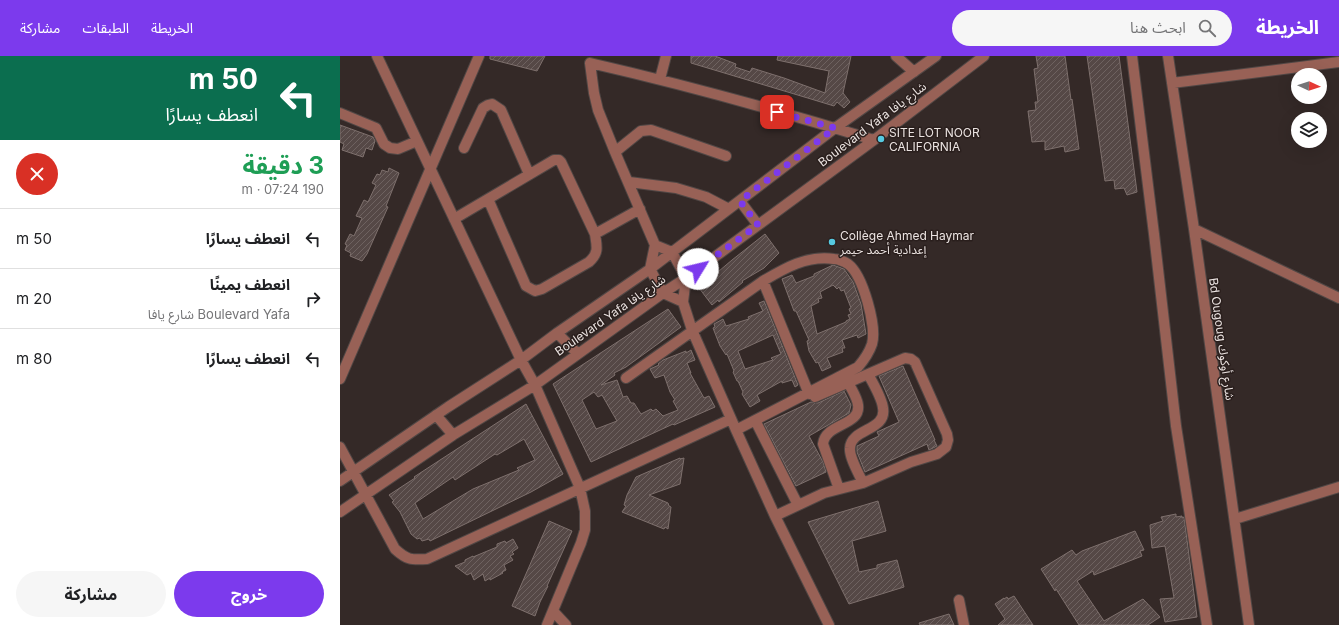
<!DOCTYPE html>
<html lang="ar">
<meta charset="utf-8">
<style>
body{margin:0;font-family:Inter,"Noto Sans Arabic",sans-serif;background:#f6f6f6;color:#202124;direction:rtl;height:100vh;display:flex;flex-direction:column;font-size:15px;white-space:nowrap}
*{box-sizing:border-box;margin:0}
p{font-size:13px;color:#757577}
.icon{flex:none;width:22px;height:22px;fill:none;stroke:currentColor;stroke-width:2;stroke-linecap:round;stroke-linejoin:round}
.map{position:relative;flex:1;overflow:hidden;direction:ltr}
.drawer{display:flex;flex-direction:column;background:#fff;width:340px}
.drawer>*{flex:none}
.guide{background:#0b6e4f;color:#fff;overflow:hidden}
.needle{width:26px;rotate:93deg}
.fabs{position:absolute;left:951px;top:12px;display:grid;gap:8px}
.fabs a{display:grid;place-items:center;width:36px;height:36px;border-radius:50%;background:#fff;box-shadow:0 4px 16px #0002;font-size:20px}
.pin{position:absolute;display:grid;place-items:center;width:34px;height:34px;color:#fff;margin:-17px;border-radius:8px;box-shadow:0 2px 6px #0006}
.me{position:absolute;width:44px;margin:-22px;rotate:54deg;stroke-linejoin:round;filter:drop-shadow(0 0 3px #0008)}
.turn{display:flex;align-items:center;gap:14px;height:84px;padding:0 16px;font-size:18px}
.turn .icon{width:52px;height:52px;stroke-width:2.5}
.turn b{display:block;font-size:28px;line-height:34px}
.round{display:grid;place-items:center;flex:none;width:42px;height:42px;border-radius:21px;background:#f6f6f6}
.summary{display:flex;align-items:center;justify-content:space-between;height:68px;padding:0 16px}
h1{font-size:24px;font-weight:700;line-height:30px;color:#1e9e55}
.cta{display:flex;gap:8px;margin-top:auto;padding:8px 16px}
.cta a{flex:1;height:46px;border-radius:24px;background:#7c3aed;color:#fff;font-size:16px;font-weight:700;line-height:46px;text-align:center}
.cta a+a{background:#f6f6f6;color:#202124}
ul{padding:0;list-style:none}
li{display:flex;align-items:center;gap:12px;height:60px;padding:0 16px;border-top:1px solid #e0e0e0}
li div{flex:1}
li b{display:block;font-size:15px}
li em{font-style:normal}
header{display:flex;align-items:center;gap:24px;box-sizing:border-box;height:56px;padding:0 20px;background:#7c3aed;color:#fff}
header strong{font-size:19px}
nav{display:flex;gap:22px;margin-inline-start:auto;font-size:14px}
.search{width:280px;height:36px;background:#f6f6f6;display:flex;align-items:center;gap:10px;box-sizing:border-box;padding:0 14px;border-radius:22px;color:#757577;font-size:15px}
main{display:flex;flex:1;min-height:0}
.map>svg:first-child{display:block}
.building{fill:url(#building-hatch);stroke:#7e706d;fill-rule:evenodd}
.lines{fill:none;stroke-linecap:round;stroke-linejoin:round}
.minor-casing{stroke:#514745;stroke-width:12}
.minor{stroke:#986156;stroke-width:10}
.route{stroke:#7c3aed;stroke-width:7;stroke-dasharray:0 12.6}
.poi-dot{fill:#56c9e0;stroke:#2a1f1d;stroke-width:1.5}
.labels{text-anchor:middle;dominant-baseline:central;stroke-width:3;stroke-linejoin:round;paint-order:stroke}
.street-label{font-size:12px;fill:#ebe3e1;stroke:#2a1f1d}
.poi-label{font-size:12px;fill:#ebe3e1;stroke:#2a1f1d;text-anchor:start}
</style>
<header>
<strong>الخريطة</strong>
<div class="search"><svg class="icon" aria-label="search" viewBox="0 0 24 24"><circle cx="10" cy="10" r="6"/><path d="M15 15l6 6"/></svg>ابحث هنا</div>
<nav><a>الخريطة</a><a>الطبقات</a><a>مشاركة</a></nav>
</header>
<main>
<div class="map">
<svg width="999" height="569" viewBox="0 0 999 569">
<defs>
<pattern id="building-hatch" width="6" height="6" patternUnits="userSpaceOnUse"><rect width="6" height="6" fill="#554846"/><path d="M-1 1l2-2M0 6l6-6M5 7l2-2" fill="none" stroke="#6e6260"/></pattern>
</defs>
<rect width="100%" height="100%" fill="#342927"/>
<path class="building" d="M 150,0 L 205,0 L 197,15 L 150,3 Z
M 351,0 L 375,0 L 396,8 L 395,11 L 410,16 L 412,12 L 444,22 L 485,37 L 489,15 L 437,4 L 438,0 L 511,0 L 503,37 L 510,46 L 504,52 L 497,46 L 494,50 L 471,43 L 351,7 Z
M 696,0 L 725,0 L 731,44 L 732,43 L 739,93 L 725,96 L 724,90 L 705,94 L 705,85 L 692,86 L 688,55 L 696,54 L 695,46 L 698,46 L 694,13 L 698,12 Z
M 747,0 L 779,0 L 797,136 L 787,139 L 784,132 L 775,133 L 774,124 L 765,125 Z
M 0,69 L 33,81 L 35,85 L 32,94 L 26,92 L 23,101 L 2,94 L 4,88 L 0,86 Z
M 49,112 L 59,117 L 46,150 L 48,151 L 27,198 L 22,205 L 10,200 L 11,197 L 5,194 L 7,189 L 5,188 L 10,178 L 14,180 L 22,162 L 16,160 L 24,144 L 28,146 L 36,129 L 32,127 L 37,118 L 40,119 L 42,114 L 48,116 Z
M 425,178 L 439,197 L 424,212 L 402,225 L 403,226 L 379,246 L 378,244 L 372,249 L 359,232 L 392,204 Z
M 493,209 L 504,213 L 513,226 L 521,248 L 526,278 L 518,282 L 517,279 L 502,284 L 505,292 L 502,292 L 503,296 L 487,302 L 491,311 L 482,315 L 478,306 L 476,307 L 469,295 L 467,285 L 469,284 L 456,255 L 454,255 L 442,223 L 452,219 L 456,227 L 474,220 L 474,218 ZM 493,229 L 497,233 L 499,231 L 501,235 L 504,234 L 511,252 L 509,253 L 511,258 L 508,259 L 510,263 L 506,265 L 506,266 L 477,278 L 471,250 L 479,246 L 478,243 L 482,242 L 480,236 Z
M 424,245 L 458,329 L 455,331 L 452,324 L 442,327 L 442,325 L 417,339 L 420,345 L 410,351 L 402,338 L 403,336 L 398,325 L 397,325 L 393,316 L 394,315 L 387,298 L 386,299 L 380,290 L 373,272 L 375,271 L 374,268 L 383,263 L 386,270 L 409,263 L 408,261 L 423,255 L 419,247 ZM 433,279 L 441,298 L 431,302 L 433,304 L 405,313 L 398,295 Z
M 328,253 L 341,271 L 286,311 L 274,317 L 275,319 L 261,329 L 277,324 L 283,341 L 287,340 L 291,347 L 294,347 L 301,358 L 311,353 L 313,355 L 316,353 L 323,360 L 338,354 L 333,345 L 335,344 L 330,336 L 324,319 L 315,322 L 310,313 L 319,309 L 318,308 L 323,304 L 346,295 L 346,297 L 351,294 L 355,304 L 347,307 L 351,317 L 350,317 L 364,342 L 369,340 L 375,351 L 334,369 L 333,368 L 251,406 L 213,328 ZM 254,336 L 258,341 L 262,339 L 277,365 L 256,373 L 242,344 Z
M 563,310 L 595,384 L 594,384 L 597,390 L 589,394 L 587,388 L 525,416 L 517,396 L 517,390 L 539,380 L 537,376 L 559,366 L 539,320 Z
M 504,335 L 511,349 L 509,357 L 469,380 L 483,406 L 486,416 L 456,430 L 424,368 L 471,346 L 478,347 Z
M 186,348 L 223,418 L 191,436 L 90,485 L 89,483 L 82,485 L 80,482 L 77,483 L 71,478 L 60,456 L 52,446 L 54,445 L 49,439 L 75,422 L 74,421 ZM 184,383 L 195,404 L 177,412 L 179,414 L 133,433 L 83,463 L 75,447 L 113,421 L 115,424 L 155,398 L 157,399 Z
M 340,402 L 340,403 L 344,402 L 340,428 L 309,439 L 328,447 L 329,450 L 331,451 L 328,473 L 325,471 L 324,473 L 282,456 L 286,450 L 284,449 L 287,439 L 296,421 Z
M 538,445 L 546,475 L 512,485 L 519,516 L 537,512 L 537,509 L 557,504 L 564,531 L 509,548 L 468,466 Z
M 836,458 L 836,461 L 842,460 L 842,462 L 844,461 L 857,561 L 825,566 L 820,543 L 834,542 L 825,490 L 812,492 L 810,469 L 823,465 L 821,461 Z
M 209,465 L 232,475 L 207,530 L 208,530 L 200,546 L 195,560 L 172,550 Z
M 795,475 L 804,494 L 800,495 L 802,500 L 754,519 L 753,515 L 737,525 L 764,565 L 803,543 L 820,561 L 808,569 L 739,569 L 716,533 L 715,535 L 701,513 L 732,494 L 736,499 L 742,495 Z
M 173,483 L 178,492 L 172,496 L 174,498 L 170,500 L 173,504 L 164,509 L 166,514 L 162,516 L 163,517 L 150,524 L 150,522 L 145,525 L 143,518 L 134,524 L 131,517 L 127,519 L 115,510 L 125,506 L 125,504 L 133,500 L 133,501 L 157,491 L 157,488 L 165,485 L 166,487 Z
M 674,540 L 693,569 L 658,569 L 665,563 L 655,548 L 664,542 L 664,543 L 667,541 L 668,543 Z
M 609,558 L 614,569 L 580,569 L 579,567 Z"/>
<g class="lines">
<defs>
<path id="minor" d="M 37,0 L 181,304 L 195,329 L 240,432 L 245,455 L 245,474 L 241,487 L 207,569
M 556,0 L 574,16
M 792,0 L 814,178 L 836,370 L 867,569
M 828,0 L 854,173 L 909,569
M 320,23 L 326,0
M 832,27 L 999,6
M 0,57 L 36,72 L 44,88 L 50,92 L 58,93 L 77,85
M 124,92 L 143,52 L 148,49 L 152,48 L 161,54 L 189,118
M 275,96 L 301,75 L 311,74 L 386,100
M 289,126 L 336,132 L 366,141 L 389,153
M 148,143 L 186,230 L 195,235 L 202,233 L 249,206 C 259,197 257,191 255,178
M 400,145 L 418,169
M 114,163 L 214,104 L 219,104 L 221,106 L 255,178 L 300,153
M 854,173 L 999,242
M 315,189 L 332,196 L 346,222 L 343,246 L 352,274 L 396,374 L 435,460 L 489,569
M 423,225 L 469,338
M 343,246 L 323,237 L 310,213 L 315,189 L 275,96 L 258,54 L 254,37 L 250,7 C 346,29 440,55 534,84
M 217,277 L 238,298
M 286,322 L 423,225 C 445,212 467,199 494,203 C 498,203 505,206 508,208 C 523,219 537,271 532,288 C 529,297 524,304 518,311 L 396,374
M 0,323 L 139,0
M 96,359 L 113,379
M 417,368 L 458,449
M 0,391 L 55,493 C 67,504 71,504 87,503 L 391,363
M 0,425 L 108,351 L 181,304 L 217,277 L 310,213 L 495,72 L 596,0
M 523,427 C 519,418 509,401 510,392 C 511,372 547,375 543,352 C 542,342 533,327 528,318
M 499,433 L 483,388 C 485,367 521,370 518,349 C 517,341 511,333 508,326
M 0,456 L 113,379 L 195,329 L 323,237 L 346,222 L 534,84 L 644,0
M 435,460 L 484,437 L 523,427 L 571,406 L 597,398 L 606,391 L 608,384 L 607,378 L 575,306 L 571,303 L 565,302 L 475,341
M 895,463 L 999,431
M 619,544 L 624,569
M 213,555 L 226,569"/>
</defs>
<use href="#minor" class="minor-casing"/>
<use href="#minor" class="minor"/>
</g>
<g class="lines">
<path class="route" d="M 358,213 L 418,169 L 400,145 L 495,72 L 437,56"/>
</g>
<g class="poi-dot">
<circle cx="541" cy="83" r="4"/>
<circle cx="492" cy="186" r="4"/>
</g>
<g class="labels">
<g class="street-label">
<text transform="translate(532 68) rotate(-37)">Boulevard Yafa شارع يافا</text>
<text transform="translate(270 259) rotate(-35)">Boulevard Yafa شارع يافا</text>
<text transform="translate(882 283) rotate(82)">Bd Ougoug شارع أوكوك</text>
</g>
<g class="poi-label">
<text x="549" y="76">SITE LOT NOOR<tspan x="549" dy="14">CALIFORNIA</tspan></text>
<text x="500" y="179">Collège Ahmed Haymar<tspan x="500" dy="14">إعدادية أحمد حيمر</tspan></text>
</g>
</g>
</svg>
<div class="fabs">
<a><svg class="needle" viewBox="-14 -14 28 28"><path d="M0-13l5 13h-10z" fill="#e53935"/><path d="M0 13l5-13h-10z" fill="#757577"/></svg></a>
<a><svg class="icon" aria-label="layers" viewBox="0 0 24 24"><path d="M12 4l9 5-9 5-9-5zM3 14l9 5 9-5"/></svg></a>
</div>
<div class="pin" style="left:437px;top:56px;background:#d93025"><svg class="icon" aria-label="arrive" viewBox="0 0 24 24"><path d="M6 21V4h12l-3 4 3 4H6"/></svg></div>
<svg class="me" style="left:358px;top:213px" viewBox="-20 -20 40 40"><circle r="19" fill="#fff"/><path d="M0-13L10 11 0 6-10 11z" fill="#7c3aed"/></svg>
</div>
<section class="drawer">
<div class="guide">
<div class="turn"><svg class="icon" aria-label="left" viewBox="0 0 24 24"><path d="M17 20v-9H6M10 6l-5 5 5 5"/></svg><div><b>50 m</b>انعطف يسارًا</div></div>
</div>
<div class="summary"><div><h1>3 دقيقة</h1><p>190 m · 07:24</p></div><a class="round" style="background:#d93025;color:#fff"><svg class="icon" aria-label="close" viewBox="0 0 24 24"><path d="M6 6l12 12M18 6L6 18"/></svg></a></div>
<ul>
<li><svg class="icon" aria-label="left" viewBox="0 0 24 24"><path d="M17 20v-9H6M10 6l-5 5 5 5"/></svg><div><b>انعطف يسارًا</b></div><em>50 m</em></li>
<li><svg class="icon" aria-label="right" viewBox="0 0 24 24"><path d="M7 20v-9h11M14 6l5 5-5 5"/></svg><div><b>انعطف يمينًا</b><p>Boulevard Yafa شارع يافا</p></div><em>20 m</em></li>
<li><svg class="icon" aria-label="left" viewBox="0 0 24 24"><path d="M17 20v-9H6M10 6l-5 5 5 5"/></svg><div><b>انعطف يسارًا</b></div><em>80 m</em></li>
</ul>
<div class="cta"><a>خروج</a><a>مشاركة</a></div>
</section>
</main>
